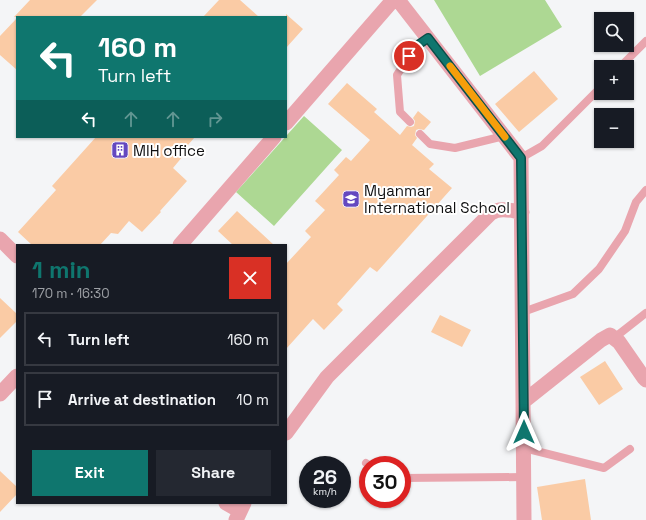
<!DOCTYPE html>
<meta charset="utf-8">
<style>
body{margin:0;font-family:"Space Grotesk",sans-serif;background:#242831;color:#f1f3f6;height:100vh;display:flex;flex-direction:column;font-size:15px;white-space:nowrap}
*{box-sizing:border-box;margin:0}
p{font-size:13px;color:#9ea1a6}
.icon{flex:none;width:22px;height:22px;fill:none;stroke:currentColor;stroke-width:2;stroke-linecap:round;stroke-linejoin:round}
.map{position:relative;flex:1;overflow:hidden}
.panel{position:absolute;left:16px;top:244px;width:271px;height:260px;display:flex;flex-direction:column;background:#171b24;border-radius:0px;box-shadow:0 1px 3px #0004}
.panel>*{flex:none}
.top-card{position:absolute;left:16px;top:16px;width:271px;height:122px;border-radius:0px;box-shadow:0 1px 3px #0004;background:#0f766e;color:#fff;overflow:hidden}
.fabs{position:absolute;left:594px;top:12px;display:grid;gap:8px}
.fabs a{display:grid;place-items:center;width:40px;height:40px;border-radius:0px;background:#171b24;box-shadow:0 1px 3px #0004;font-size:20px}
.speed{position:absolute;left:299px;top:456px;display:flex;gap:8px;font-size:20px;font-weight:700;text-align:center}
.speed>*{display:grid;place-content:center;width:52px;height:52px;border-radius:50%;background:#171b24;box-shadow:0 1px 3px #0004;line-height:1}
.speed small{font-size:10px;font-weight:400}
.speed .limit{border:6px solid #d22;background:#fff;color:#111}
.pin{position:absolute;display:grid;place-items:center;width:34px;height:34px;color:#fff;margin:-17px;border:2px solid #fff;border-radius:50%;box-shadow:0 1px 4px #0007}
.me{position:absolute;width:44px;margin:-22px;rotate:0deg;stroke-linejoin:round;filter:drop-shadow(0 0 3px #0008)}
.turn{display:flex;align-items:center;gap:14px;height:84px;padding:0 16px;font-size:18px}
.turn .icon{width:52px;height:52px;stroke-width:2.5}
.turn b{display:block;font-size:28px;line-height:34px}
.lanes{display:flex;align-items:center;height:38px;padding:0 16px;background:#0003;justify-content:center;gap:20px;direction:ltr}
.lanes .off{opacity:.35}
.round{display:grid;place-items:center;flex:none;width:42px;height:42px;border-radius:0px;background:#242831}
.summary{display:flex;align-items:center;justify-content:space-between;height:68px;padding:0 16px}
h1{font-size:24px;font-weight:600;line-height:30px;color:#0f766e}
.cta{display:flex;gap:8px;margin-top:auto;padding:8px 16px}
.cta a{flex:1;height:46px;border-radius:0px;background:#0f766e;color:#fff;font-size:16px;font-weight:600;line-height:46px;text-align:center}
.cta a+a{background:#242831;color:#f1f3f6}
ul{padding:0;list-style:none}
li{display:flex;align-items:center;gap:12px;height:54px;margin:0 8px 6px;padding:0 8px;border:2px solid #363941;border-radius:0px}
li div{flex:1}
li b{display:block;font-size:15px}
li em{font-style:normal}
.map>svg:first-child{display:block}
.green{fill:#add893}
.building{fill:#facba5}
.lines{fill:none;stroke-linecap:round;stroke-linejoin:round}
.service{stroke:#e9a5ae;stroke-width:8}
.minor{stroke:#e9a5ae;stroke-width:15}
.route-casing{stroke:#0a4d48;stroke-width:10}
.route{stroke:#0f766e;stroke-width:7}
.slow{stroke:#f59e0b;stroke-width:7}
.labels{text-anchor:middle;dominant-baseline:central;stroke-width:4;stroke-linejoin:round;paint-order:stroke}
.poi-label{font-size:15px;fill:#101011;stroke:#fff;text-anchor:start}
</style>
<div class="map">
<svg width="646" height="520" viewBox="0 0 646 520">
<rect width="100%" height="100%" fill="#f4f5f7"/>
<path class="green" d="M 434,0 L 545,0 L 562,27 L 480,76 Z
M 304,116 L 342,150 L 274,226 L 236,192 Z"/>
<path class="building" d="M 30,0 L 97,0 L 80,17 L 14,17 Z
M 219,0 L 240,0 L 259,17 L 203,17 Z
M 286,14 L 303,29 L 286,48 Z
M 17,18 L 17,70 L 0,55 L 0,36 Z
M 534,71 L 558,99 L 519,132 L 495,104 Z
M 347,83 L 377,109 L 374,112 L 400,135 L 407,126 L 411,127 L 414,126 L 415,121 L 413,118 L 418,111 L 431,122 L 424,130 L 419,129 L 416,130 L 415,135 L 417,138 L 412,145 L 434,164 L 429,169 L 452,188 L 377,272 L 370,267 L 337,304 L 343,310 L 324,330 L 313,319 L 286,349 L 286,264 L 311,237 L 305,231 L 325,210 L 315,201 L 339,175 L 334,170 L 346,157 L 351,161 L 370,140 L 328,104 Z
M 96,137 L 195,137 L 180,154 L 183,156 L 173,168 L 187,181 L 160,211 L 161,212 L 142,232 L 129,221 L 118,234 L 111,233 L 100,245 L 32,245 L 18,232 L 56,190 L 52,186 Z
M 237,211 L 274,245 L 233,245 L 218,231 Z
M 0,298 L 17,314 L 17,321 L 0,338 Z
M 440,315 L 471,330 L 462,347 L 431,332 Z
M 605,361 L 623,389 L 599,405 L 580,377 Z
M 0,471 L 17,487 L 17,494 L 0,512 Z
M 585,479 L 591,520 L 542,520 L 537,487 Z"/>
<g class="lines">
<path class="service" d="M 620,67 L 646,41
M 410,122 L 400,112 L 397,75 L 415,47 L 428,38
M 420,134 L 430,144 L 455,148 L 504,136
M 521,158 L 542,146 L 601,87
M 523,312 L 573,294 L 599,269 L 625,231 L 636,202 L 646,190
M 614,338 L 646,313
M 524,448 L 604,468 L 630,449
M 366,463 L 369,465
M 402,478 L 524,477"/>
<path class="minor" d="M 398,0 L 521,158 L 524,520
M 286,123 L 393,0
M 0,239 L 17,256
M 180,245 L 274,137
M 0,394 L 17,376
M 523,402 L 601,340 L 610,335 L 619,342 L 644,378 L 646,380
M 286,433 L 327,377 L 491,213 C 501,207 512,211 522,212
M 226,503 L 240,511
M 236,520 L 244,503"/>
</g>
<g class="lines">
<defs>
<path id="route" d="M 409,56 L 415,47 L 428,38 L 521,158 L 524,432"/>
</defs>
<use href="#route" class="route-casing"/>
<use href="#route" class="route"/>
<path class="slow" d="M 450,66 L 505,137"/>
</g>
<defs>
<symbol id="building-square" viewBox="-11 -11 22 22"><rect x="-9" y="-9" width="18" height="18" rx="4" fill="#6448c0" stroke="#fff"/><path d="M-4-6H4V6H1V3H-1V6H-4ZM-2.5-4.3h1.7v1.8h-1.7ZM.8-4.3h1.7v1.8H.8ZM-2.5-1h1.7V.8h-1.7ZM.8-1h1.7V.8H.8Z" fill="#fff"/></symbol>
<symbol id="school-square" viewBox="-11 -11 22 22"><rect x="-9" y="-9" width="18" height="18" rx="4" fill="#6448c0" stroke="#fff"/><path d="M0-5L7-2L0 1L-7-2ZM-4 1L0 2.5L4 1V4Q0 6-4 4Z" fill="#fff"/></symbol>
</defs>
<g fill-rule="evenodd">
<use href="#building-square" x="110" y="140" width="20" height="20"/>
<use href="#school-square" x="341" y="189" width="20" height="20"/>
</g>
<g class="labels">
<g class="poi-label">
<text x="133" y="150">MIH office</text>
<text x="364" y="190">Myanmar<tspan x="364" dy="17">International School</tspan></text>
</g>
</g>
</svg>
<div class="fabs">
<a><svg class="icon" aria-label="search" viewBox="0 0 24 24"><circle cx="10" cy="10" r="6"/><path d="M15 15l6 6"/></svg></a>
<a>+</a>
<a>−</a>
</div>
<div class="speed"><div>26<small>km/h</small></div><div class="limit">30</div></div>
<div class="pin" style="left:409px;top:56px;background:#d93025"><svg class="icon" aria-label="arrive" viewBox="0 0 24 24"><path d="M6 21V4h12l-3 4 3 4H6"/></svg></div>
<svg class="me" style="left:524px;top:432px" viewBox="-20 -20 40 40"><path d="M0-17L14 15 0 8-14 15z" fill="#0f766e" stroke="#fff" stroke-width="4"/></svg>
<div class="top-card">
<div class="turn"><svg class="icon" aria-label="left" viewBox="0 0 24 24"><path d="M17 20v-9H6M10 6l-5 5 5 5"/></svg><div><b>160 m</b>Turn left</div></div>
<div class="lanes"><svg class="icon" aria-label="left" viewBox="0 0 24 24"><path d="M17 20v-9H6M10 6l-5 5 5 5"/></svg><svg class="icon off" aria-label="ahead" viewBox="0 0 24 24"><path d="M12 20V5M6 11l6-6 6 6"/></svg><svg class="icon off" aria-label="ahead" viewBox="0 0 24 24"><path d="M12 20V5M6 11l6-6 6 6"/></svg><svg class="icon off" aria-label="right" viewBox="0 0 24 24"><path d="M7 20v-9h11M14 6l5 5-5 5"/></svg></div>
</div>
<section class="panel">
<div class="summary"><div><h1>1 min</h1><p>170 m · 16:30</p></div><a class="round" style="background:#d93025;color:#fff"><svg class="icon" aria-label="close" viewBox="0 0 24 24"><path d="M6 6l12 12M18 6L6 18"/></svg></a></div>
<ul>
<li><svg class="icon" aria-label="left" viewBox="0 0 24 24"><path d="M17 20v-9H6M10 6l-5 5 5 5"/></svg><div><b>Turn left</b></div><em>160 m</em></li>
<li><svg class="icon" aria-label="arrive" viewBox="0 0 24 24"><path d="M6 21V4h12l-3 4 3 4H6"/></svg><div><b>Arrive at destination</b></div><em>10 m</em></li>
</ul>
<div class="cta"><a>Exit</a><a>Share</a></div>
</section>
</div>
